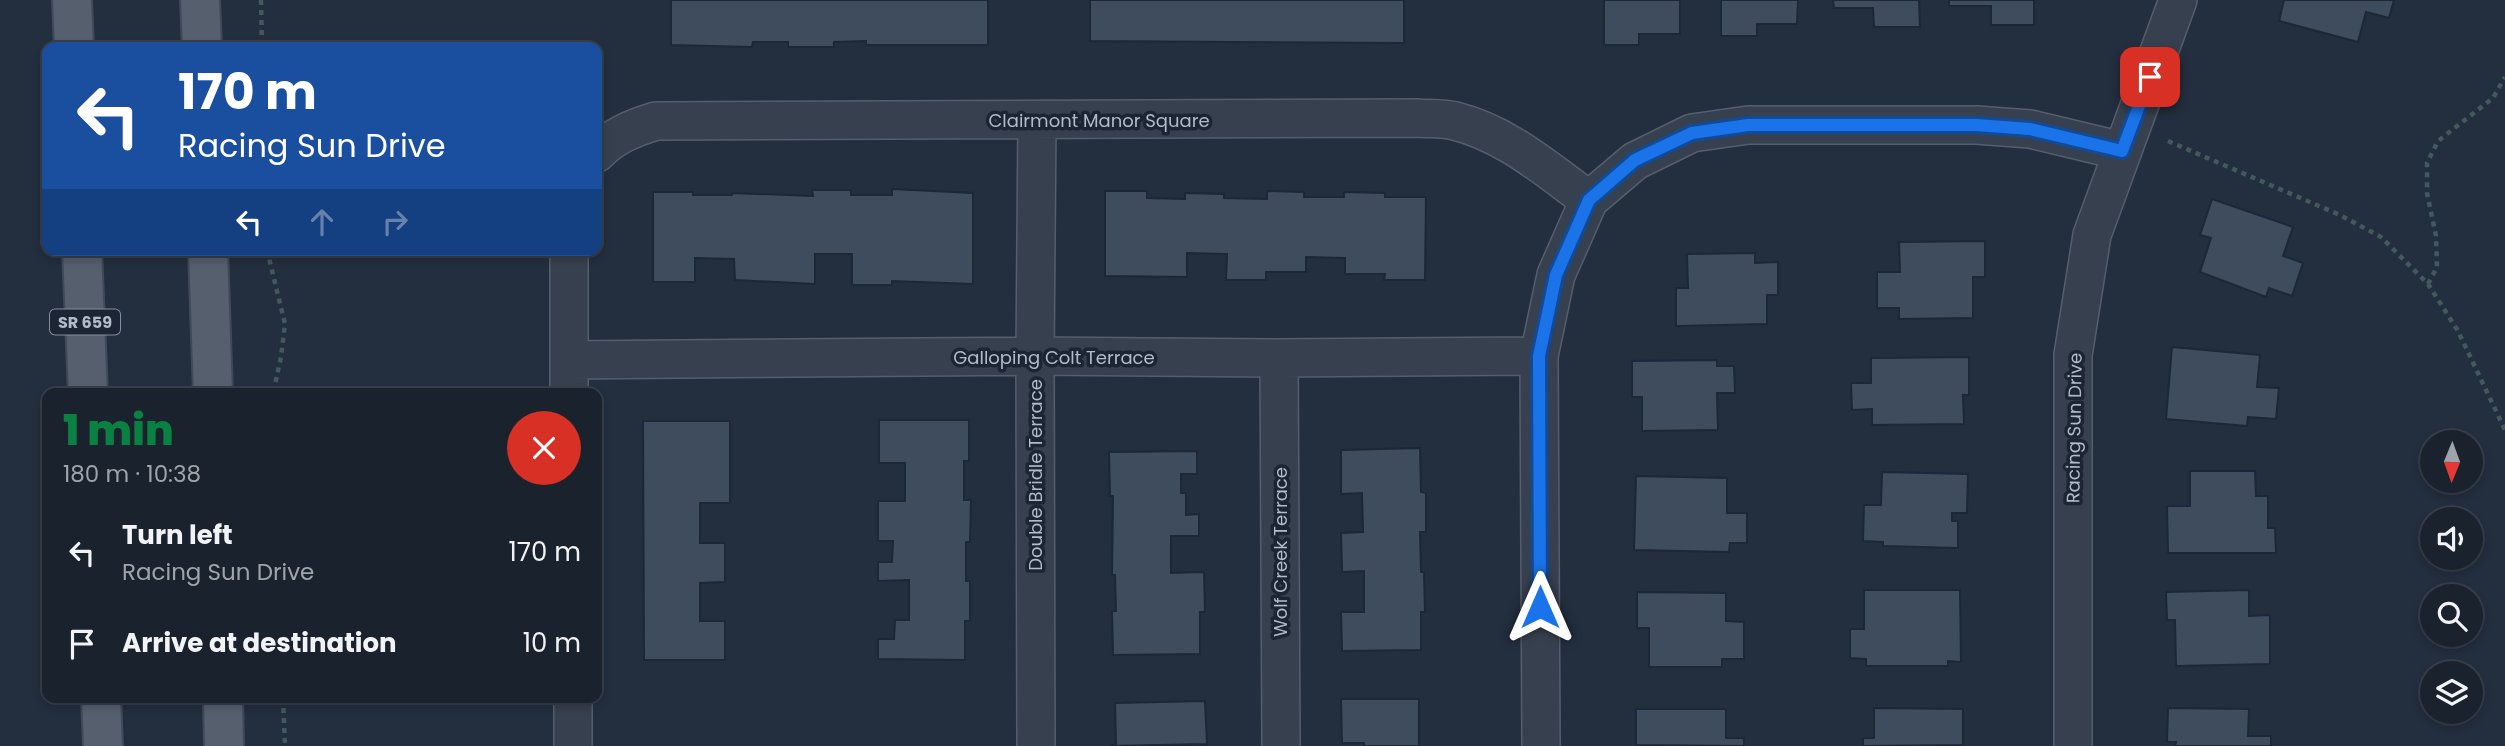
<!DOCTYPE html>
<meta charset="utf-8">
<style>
body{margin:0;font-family:Poppins,sans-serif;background:#232a36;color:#f1f3f6;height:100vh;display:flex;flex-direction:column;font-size:26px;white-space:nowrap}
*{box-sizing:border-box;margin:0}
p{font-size:23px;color:#9fa4aa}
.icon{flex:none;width:38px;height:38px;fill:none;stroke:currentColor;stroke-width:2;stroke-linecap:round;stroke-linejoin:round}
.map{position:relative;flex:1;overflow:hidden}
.panel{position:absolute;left:42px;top:388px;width:560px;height:315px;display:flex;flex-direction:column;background:#1a222e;border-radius:14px;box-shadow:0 4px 10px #0003,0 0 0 2px #383f4a}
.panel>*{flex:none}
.guide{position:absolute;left:42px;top:42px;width:560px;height:214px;border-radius:14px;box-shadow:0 4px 10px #0003,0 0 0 2px #383f4a;background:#1a4fa0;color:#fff;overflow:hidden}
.needle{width:46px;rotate:181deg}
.buttons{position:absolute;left:2420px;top:430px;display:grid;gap:14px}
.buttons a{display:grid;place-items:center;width:63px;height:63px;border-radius:50%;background:#1a222e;box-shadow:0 4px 10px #0003,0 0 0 2px #383f4a;font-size:35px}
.pin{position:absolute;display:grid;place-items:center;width:60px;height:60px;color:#fff;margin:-30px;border-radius:14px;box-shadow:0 4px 10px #0006}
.me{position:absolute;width:77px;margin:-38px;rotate:0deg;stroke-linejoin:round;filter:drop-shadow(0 0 5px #0008)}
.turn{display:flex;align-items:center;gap:24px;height:147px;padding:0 21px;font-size:32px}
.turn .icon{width:91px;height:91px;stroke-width:2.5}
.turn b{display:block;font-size:49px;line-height:60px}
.lanes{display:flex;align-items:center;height:66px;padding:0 21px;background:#0003;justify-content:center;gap:35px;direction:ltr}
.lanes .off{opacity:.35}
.round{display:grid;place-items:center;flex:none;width:74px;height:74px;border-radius:37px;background:#232a36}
.overview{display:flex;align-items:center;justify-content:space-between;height:119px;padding:0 21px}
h1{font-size:42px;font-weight:800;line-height:52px;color:#0b8043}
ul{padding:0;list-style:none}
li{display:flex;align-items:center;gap:21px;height:91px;padding:0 21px}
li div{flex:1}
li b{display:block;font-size:26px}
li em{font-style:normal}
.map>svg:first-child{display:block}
.building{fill:#3e4c5e;stroke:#1e2735;stroke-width:2}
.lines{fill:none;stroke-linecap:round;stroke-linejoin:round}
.minor-casing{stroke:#555e6c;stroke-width:40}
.primary-casing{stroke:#404957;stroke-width:42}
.path{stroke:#43595c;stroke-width:4.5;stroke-dasharray:5 5;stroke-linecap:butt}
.minor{stroke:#37404e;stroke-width:37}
.primary{stroke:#555f6e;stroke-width:38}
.route-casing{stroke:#114b97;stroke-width:18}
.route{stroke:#1a73e8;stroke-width:12}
.labels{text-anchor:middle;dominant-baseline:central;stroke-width:7;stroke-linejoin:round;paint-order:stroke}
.shield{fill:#1c2533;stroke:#858e9c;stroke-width:2}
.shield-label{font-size:16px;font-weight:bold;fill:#b2bbc9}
.street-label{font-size:18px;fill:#b2bbc9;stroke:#1c2533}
</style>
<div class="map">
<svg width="2505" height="746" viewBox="0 0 2505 746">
<rect width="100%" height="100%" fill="#232e3e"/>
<path class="building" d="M 671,0 L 988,0 L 988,45 L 866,45 L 866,41 L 834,42 L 834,47 L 788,47 L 788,42 L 753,42 L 752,47 L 671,45 Z
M 1090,0 L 1404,0 L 1404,43 L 1090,41 Z
M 1604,0 L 1680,0 L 1680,34 L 1639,34 L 1639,45 L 1604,45 Z
M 1721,0 L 1798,0 L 1797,24 L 1757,24 L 1757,36 L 1721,36 Z
M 1833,0 L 1919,0 L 1920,27 L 1874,27 L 1873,8 L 1834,8 Z
M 1949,0 L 2034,0 L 2034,25 L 1991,25 L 1991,6 L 1949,6 Z
M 2284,0 L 2394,0 L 2389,18 L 2366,12 L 2358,42 L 2279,21 Z
M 892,189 L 973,193 L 973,284 L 892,281 L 892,285 L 852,285 L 852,254 L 815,254 L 815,284 L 735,280 L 734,259 L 695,258 L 695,282 L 653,282 L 653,192 L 693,192 L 693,195 L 732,195 L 732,193 L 813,196 L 812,190 L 851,190 L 851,195 L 892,195 Z
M 1105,191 L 1147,191 L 1147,198 L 1185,199 L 1185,193 L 1224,194 L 1224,198 L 1267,199 L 1267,191 L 1304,192 L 1304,197 L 1344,197 L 1344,192 L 1385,193 L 1385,197 L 1426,197 L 1425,280 L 1384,280 L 1385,274 L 1345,274 L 1345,258 L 1306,257 L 1306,272 L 1266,272 L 1266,280 L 1226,280 L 1227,254 L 1187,253 L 1187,277 L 1105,276 Z
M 2212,199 L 2293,227 L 2283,256 L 2303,263 L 2292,296 L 2269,288 L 2266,297 L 2200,272 L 2211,238 L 2200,235 Z
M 1985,241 L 1985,277 L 1973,277 L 1973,318 L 1899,319 L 1899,308 L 1877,308 L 1877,272 L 1900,272 L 1899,242 Z
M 1755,253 L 1755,263 L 1778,262 L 1778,295 L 1767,295 L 1767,324 L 1676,326 L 1676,288 L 1688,288 L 1687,254 Z
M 2172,347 L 2260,355 L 2257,387 L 2279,388 L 2276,419 L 2248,417 L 2247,426 L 2166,419 Z
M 1969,357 L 1969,395 L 1963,395 L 1964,424 L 1872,425 L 1872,409 L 1852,410 L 1851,383 L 1871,383 L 1871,358 Z
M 1717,360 L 1717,366 L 1734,366 L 1735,393 L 1717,393 L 1718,430 L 1642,431 L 1642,397 L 1632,397 L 1632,361 Z
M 879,420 L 969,420 L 969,461 L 964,461 L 964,500 L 971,500 L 970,542 L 966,542 L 966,581 L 970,581 L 970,621 L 965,621 L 965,660 L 878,659 L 878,639 L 894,639 L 895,620 L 909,620 L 909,580 L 878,581 L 878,562 L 892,562 L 893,541 L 878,541 L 878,501 L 905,501 L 905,463 L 879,463 Z
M 643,421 L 730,421 L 730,503 L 700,503 L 700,543 L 725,543 L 725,582 L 700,583 L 700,621 L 725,621 L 725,660 L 644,660 Z
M 1420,448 L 1421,492 L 1426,493 L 1426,532 L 1420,532 L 1421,572 L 1424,572 L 1425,612 L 1421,612 L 1421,650 L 1342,651 L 1341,612 L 1364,612 L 1364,571 L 1342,572 L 1341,533 L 1363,532 L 1362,493 L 1341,494 L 1341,450 Z
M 1197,451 L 1197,474 L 1181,474 L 1181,493 L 1186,493 L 1186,515 L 1199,514 L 1199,536 L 1171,536 L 1171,573 L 1204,572 L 1205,612 L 1200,612 L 1200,654 L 1113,655 L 1112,611 L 1116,611 L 1115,575 L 1112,575 L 1113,496 L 1110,496 L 1109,452 Z
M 2190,471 L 2255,471 L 2256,496 L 2268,496 L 2268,528 L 2275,528 L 2276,553 L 2168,553 L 2167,506 L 2190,506 Z
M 1882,472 L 1968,474 L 1967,513 L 1952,513 L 1952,521 L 1958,521 L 1958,548 L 1883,546 L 1883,542 L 1863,541 L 1864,505 L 1881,505 Z
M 1636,476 L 1727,478 L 1727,513 L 1747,513 L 1747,543 L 1730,543 L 1729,552 L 1634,550 Z
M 1864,590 L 1960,590 L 1961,662 L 1948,661 L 1948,666 L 1866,666 L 1866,659 L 1850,658 L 1850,629 L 1864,629 Z
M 2249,590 L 2249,616 L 2270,615 L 2270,664 L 2176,666 L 2175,620 L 2167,620 L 2166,592 Z
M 1637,592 L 1726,593 L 1726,621 L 1744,622 L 1744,659 L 1722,659 L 1722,667 L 1649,667 L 1649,628 L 1637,628 Z
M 1341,699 L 1419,699 L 1419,746 L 1364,746 L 1364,743 L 1342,743 Z
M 1205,701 L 1207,744 L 1110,746 L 1116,744 L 1115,703 Z
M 1874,708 L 1963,709 L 1963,745 L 1863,746 L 1863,738 L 1874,738 Z
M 2168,708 L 2249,709 L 2248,736 L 2271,736 L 2271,746 L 2175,746 L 2176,742 L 2167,742 Z
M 1636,709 L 1726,709 L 1726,738 L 1744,738 L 1744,746 L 1636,745 Z"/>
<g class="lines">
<defs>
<path id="minor" d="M 597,153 C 613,136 633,128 656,121 L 1417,118 C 1430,119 1443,118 1455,121 C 1507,134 1546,169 1589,200
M 569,250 L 569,394
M 1279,358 L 1281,746
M 569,360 L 1035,356 L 1279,358 L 1539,356
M 573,698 L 573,746
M 1036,746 L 1035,356 L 1037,121
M 1541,746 L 1539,356 L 1556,275 L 1589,200 L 1635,161 L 1692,133 L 1748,125 L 1976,125 L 2030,129 L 2122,151
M 2073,746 L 2073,355 L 2092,235 L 2178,0"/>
<path id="primary" d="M 72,0 L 74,47
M 200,0 L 202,47
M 82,250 L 88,394
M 208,250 L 213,394
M 101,698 L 103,746
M 223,698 L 224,746"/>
</defs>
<use href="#minor" class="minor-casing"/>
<use href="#primary" class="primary-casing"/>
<path class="path" d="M 261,0 L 262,47
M 2168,141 L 2340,215 L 2381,237 L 2428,284 L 2458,331 L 2505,430
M 267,250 L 285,324 L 281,357 L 273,394
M 2428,284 L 2437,267 L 2436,236 L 2427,193 L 2427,163 L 2438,141 L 2493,98 L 2505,77
M 283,698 L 285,746"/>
<use href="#minor" class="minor"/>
<use href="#primary" class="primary"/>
</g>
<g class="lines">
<defs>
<path id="route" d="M 1540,607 L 1539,356 L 1556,275 L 1589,200 L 1635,160 L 1692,133 L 1748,125 L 1976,125 L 2030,129 L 2122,151 L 2150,77"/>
</defs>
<use href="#route" class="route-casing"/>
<use href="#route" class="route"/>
</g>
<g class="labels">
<rect class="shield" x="50" y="309.5" width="70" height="25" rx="5"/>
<g class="shield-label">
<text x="85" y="322">SR 659</text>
</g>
<g class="street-label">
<text x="1099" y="120">Clairmont Manor Square</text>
<text x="1054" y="357">Galloping Colt Terrace</text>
<text transform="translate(2074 428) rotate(-89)">Racing Sun Drive</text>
<text transform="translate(1035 475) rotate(-90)">Double Bridle Terrace</text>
<text transform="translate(1280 552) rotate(-90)">Wolf Creek Terrace</text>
</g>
</g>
</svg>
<div class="buttons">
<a><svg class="needle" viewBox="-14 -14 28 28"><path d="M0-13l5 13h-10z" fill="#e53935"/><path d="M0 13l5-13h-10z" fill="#9fa4aa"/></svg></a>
<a><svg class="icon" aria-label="sound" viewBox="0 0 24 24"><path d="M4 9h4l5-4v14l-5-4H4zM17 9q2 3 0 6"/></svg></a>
<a><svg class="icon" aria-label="search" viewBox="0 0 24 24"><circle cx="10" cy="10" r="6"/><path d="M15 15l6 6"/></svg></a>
<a><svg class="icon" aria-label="layers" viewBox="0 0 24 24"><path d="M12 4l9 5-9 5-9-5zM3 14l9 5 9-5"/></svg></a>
</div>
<div class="pin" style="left:2150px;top:77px;background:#d93025"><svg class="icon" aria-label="arrive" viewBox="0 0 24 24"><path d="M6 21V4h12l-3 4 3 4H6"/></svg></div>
<svg class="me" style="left:1540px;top:607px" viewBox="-20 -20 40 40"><path d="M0-17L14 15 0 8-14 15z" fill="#1a73e8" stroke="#fff" stroke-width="4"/></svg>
<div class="guide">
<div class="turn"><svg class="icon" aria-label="left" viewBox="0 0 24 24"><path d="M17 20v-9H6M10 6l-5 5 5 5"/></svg><div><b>170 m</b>Racing Sun Drive</div></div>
<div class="lanes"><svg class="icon" aria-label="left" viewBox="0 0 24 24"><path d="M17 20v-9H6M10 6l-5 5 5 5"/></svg><svg class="icon off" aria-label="ahead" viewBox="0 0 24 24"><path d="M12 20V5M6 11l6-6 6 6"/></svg><svg class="icon off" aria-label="right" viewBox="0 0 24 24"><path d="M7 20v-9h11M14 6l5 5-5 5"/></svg></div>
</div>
<section class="panel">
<div class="overview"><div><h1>1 min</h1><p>180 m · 10:38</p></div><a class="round" style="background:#d93025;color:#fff"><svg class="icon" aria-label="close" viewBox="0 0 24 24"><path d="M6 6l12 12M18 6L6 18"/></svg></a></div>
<ul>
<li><svg class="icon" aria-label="left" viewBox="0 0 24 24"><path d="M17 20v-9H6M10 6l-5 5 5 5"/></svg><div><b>Turn left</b><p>Racing Sun Drive</p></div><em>170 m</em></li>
<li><svg class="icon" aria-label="arrive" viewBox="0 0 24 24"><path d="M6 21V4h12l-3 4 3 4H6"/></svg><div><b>Arrive at destination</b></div><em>10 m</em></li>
</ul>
</section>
</div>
